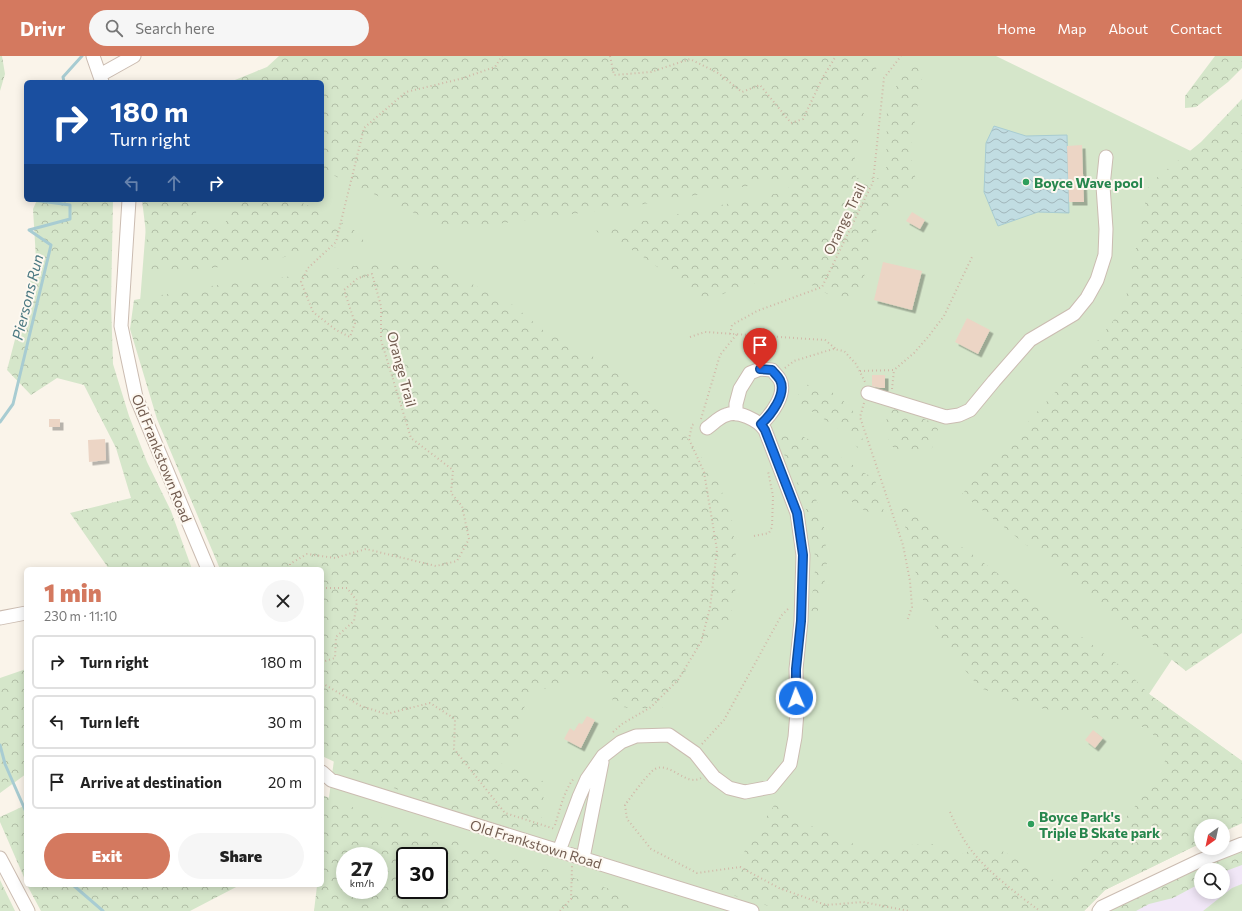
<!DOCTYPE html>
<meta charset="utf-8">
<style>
body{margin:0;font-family:Commissioner,sans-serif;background:#f6f6f6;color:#222;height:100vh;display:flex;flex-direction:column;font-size:15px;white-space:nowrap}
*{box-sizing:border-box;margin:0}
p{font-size:13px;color:#767676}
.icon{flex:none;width:22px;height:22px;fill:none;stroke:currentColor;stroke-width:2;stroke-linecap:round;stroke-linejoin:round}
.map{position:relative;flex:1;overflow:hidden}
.sheet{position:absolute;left:24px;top:511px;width:300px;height:320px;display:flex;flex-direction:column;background:#fff;border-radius:6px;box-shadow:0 2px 10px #0003}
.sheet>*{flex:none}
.guide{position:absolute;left:24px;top:24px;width:300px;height:122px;border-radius:6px;box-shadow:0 2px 10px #0003;background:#1a4fa0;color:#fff;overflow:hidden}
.needle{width:26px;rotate:213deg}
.buttons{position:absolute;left:1194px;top:763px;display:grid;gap:8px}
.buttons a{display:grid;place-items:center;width:36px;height:36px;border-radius:50%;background:#fff;box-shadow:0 2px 10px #0003;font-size:20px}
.speed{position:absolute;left:336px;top:791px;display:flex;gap:8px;font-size:20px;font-weight:700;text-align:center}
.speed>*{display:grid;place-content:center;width:52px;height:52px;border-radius:50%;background:#fff;box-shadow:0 2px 10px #0003;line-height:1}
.speed small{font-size:10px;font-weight:400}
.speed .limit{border:2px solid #111;border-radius:6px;background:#fff;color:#111}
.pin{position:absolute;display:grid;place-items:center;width:34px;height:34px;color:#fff;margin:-41px -17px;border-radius:50% 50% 50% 0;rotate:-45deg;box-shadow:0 0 4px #0007}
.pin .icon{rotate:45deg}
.me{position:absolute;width:44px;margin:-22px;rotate:358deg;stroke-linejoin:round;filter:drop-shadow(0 0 3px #0008)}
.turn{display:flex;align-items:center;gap:14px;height:84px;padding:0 20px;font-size:18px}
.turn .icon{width:52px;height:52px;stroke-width:2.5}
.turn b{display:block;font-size:28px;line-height:34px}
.lanes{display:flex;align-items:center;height:38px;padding:0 20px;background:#0003;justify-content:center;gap:20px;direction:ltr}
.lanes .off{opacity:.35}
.round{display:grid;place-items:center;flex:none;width:42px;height:42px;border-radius:21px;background:#f6f6f6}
.head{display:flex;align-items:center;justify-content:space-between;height:68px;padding:0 20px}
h1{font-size:24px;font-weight:800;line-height:30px;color:#d4795f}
.primary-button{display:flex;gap:8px;margin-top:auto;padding:8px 20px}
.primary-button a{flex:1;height:46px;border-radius:24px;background:#d4795f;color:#fff;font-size:16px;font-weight:800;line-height:46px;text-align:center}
.primary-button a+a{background:#f6f6f6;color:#222}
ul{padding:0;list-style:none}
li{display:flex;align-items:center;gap:12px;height:54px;margin:0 8px 6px;padding:0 12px;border:2px solid #e0e0e0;border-radius:6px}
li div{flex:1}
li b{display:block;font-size:15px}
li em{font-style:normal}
header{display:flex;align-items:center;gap:24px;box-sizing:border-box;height:56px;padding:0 20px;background:#d4795f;color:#fff}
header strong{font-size:19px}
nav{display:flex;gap:22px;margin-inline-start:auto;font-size:14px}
.search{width:280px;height:36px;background:#f6f6f6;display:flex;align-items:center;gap:10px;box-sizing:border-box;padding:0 14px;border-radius:22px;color:#767676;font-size:15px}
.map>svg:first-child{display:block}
.education{fill:#f1e7f7;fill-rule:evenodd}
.green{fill:#d5e6ca;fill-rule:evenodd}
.forest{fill:url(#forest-crowns);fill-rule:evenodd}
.water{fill:url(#water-waves);stroke:#a8ccd2}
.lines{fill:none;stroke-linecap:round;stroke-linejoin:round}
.stream{stroke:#a8ccd2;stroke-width:3}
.building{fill:#ecd5c5;filter:url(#shadow)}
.minor-casing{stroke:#cbbcb1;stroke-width:15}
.path{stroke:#d1b8a8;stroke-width:2;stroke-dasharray:1 3;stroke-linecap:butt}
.minor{stroke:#fff;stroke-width:13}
.route-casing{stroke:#114b97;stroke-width:10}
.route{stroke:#1a73e8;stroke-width:7}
.leisure-dot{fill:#2e9e5b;stroke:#fdf8f0;stroke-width:1.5}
.labels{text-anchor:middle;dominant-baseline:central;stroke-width:4;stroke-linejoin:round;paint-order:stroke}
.leisure-label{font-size:14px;font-weight:bold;fill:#27864d;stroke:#fdf8f0;text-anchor:start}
.street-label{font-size:14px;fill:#725c50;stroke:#fdf8f0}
.water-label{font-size:15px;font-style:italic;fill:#4c7982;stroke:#fdf8f0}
</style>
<header>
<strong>Drivr</strong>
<div class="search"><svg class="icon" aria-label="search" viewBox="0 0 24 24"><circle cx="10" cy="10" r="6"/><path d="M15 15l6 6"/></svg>Search here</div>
<nav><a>Home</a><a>Map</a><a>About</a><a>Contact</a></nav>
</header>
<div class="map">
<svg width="1242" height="855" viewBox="0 0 1242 855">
<defs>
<pattern id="forest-crowns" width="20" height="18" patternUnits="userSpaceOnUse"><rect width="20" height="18" fill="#d5e6ca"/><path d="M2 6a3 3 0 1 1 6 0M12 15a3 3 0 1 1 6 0" fill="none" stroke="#b1bea6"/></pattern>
<pattern id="water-waves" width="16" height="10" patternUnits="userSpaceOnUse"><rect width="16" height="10" fill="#c1dde2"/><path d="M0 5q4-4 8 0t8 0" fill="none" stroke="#a1b6ba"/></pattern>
<filter id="shadow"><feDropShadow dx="3.5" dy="3.5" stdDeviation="0" flood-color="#0004"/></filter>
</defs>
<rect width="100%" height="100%" fill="#faf4ea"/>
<path class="education" d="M 1242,795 L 1242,855 L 1113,855 L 1200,812 ZM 1201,814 L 1223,814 L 1223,836 L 1201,836 Z"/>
<path class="green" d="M 408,0 L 996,0 L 1242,120 L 1242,498 L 1149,638 L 1242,705 L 1242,767 L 1223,776 L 1223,770 L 1201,770 L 1201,787 L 1105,834 L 1084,855 L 314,855 L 322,829 L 322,793 L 334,704 L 322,513 L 137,284 L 146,170 L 149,144 L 322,144 L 322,29 ZM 345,800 L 379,800 L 379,834 L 345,834 ZM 405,800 L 439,800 L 439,834 L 405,834 Z
M 1242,828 L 1242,855 L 1203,855 L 1232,832 Z"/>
<path class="forest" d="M 0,0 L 2,0 L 5,18 L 0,35 Z
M 279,0 L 880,0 L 866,46 L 854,106 L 856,122 L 886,122 L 887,48 L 909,6 L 924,10 L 910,95 L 917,130 L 903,137 L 881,157 L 861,232 L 844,247 L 788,216 L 705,244 L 636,196 L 595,175 L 789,135 L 788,123 L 626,151 L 474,171 L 438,168 L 322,114 L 322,26 L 230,26 L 267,11 Z
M 1215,0 L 1242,0 L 1242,12 L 1228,26 L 1196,51 L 1185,52 L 1185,40 Z
M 1242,43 L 1242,577 L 1186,615 L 962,438 L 1069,321 L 1124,251 L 1149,128 L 1201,86 Z
M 37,144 L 113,144 L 111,247 L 113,308 L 129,360 L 147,406 L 171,455 L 192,513 L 109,513 L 70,457 L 131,442 L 116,392 L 84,329 L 57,322 L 31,339 L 7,314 L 36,203 L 33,153 Z
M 142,144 L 194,144 L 197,162 L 224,171 L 230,154 L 228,144 L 295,144 L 314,152 L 352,172 L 369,190 L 354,188 L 263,205 L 190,215 L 151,218 Z
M 431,207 L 513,249 L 543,274 L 620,315 L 675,366 L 717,422 L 732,464 L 738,519 L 728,575 L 711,576 L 662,652 L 628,652 L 614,649 L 609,630 L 602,616 L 591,619 L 570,618 L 554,633 L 536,633 L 522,655 L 517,687 L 500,707 L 545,726 L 540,779 L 481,764 L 377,726 L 322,700 L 322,513 L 220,513 L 157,363 L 130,273 L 134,244 L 223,228 L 273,223 L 367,208 Z
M 813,326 L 837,339 L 852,353 L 865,390 L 858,392 L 845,377 L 799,347 L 798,334 Z
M 891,352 L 910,355 L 930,366 L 938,373 L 932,392 L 916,397 L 901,396 L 890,389 L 887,378 L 886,365 Z
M 779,371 C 809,381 837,398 863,416 C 866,418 873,421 875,425 C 880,432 883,449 884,458 C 856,462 840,425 820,428 C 817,428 814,431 811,432 L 821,455 L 825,477 L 827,512 L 822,540 L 815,565 L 810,561 L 816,505 L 805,448 L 796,424 L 782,394 Z
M 898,440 L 924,465 L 972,498 L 1127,615 L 1149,638 L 1242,705 L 1242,767 L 1223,776 L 1223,770 L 1201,770 L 1201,787 L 1105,834 L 1084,855 L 785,855 L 719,835 L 733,819 L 747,790 L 775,748 L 802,766 L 861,791 L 934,788 L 960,799 L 983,789 L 992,790 L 1012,800 L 1049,822 L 1066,830 L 1105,787 L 1162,717 L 1167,696 L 1148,672 L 1034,651 L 980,632 L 944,589 L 921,539 Z
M 26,613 L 26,718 L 0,737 L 0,622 Z
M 322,739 L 372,759 L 603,831 L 627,837 L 632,855 L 314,855 L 317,830 L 315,829 L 322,829 ZM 345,800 L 379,800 L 379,834 L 345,834 ZM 405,800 L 439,800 L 439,834 L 405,834 Z
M 26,749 L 26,826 L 0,766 L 0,761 Z
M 1242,791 L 1242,809 L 1223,816 L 1223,814 L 1201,814 L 1201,827 L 1173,842 L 1149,848 L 1136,855 L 1108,855 Z
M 0,824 L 15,855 L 0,855 Z
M 27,829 L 240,829 L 190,855 L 41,855 Z"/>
<path class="water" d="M 994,70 L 1026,80 L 1067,79 L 1069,157 L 1038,156 L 998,170 L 984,136 L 986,87 Z"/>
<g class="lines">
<path class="stream" d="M 64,26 L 63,21 L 82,0
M 0,366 L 13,348 L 51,189 L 29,174 L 70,163 L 70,149 L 33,144
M 0,689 L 5,708 L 26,756
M 73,829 L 103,855"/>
</g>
<path class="building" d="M 1082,89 L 1084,146 L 1069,146 L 1067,90 Z
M 912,156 L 925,164 L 920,173 L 906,165 Z
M 883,206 L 922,215 L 912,254 L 874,244 Z
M 967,262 L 990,274 L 978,298 L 955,286 Z
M 872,319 L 885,319 L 885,332 L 880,332 L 872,330 Z
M 49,363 L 60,363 L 60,371 L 49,371 Z
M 105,383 L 106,404 L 89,406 L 88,384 Z
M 587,660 L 595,664 L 581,692 L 564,683 L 570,672 L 574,675 L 579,667 L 582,668 Z
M 1093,674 L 1103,682 L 1095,692 L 1085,684 Z"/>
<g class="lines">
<defs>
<path id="minor" d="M 93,0 L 102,26
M 100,19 L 134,0
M 129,144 L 121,270 L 136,341 L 208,513
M 868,337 L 946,361 L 959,359 L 970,354 L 994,325 L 1030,284 L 1074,258 L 1087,242 L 1097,224 L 1105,199 L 1106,173 L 1103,130 L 1106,101
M 736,358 L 736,348 L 740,333 L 750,317 L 760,313 L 772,314 C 774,317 778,320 780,324 C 787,338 771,359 761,368
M 0,562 L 26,557
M 322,716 L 331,724 L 752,855
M 559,795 L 579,741 L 587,723 L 603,700 L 621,686 L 636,680 L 669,679 L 695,697 L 714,721 L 729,732 L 745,736 L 771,731 L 790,708 L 795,681 L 797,656 L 796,613 L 801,565 L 803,499 L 797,457 L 765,374 C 758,364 738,354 726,359 C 719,361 713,368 707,372
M 0,802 L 28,855
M 583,802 L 602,706
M 1099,855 L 1102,851 L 1199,805 L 1242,788"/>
</defs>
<use href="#minor" class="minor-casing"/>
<path class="path" d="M 610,0 L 614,19 L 651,16 L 690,3 L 718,17 L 742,36 L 760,29 L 791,67 L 803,63 L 823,21 L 836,0
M 730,278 L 732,269 L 757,255 L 822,231 L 873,126 L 884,22 L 901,0
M 690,281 L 705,276 L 825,284 L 836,293
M 785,312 L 794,305 L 833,293 L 844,295 L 856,308 L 865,326
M 860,315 L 894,314 L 914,297 L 928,281 L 944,260 L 972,201
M 892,333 L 894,314
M 864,347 L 860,361 L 903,489 L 910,525 L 912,551 L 907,565
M 701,363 L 720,299 L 737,278
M 754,480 L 769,477 L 772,471 L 773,440 L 768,415
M 290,513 L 290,508 L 307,498 L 335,502 L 366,493 L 436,510 L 457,505 L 469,483 L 462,450 L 451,437 L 453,414 L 411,382 L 381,284 L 381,250 L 372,218 L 358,222 L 344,234 L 355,267 L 350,281 L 336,274 L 313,256 L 301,226 L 308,212 L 336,186 L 364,72 L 406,36 L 460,23 L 495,11 L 502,0
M 322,532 L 347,532 L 357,545 L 354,565 L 336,581 L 335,602 L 322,606
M 322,627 L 361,650 L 386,658 L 430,647 L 455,663 L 454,693 L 505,757 L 555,773
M 613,676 L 622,668 L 651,651 L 678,624 L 701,586 L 710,552 L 717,494 L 704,416 L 689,383 L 692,369 L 696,367
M 702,688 L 724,664 L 781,560 L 790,551
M 701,722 C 686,731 670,705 655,713 C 649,716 630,742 625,749 L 627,763 L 651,793 L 697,817 L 740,811 L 779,832 L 826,849 L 863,846 L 909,855
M 950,756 C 956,770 962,782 971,794 C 987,815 1018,839 1040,855
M 555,769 C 560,753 564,735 574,722
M 560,855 L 571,843 L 572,810"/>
<use href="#minor" class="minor"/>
</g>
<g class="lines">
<defs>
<path id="route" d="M 760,313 L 772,314 C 774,317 778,320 780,324 C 787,338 771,359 761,368 L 765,374 L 797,457 L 803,499 L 801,565 L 796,613 L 796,642"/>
</defs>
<use href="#route" class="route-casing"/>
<use href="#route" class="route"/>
</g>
<g class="leisure-dot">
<circle cx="1026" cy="126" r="4"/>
<circle cx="1031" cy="768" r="4"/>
</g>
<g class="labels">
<g class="leisure-label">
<text x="1034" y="126">Boyce Wave pool</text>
<text x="1039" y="760">Boyce Park's<tspan x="1039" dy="16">Triple B Skate park</tspan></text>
</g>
<g class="street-label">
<text transform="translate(844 163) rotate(-64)">Orange Trail</text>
<text transform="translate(402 313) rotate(75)">Orange Trail</text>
<text transform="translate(162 402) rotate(68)">Old Frankstown Road</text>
<text transform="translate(536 788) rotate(17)">Old Frankstown Road</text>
</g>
<g class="water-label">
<text transform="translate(27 241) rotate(-76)">Piersons Run</text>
</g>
</g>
</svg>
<div class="buttons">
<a><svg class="needle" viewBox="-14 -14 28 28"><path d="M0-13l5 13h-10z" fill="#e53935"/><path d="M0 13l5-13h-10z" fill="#767676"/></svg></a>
<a><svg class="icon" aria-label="search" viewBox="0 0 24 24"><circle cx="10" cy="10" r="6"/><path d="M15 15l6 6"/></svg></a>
</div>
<div class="speed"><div>27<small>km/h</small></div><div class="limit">30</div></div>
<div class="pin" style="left:760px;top:313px;background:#d93025"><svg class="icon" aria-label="arrive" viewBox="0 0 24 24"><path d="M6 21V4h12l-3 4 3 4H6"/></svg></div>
<svg class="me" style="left:796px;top:642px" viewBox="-20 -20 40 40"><circle r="17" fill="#1a73e8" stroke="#fff" stroke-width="3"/><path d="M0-11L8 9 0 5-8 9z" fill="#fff"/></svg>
<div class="guide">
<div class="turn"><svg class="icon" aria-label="right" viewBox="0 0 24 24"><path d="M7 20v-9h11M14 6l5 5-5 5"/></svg><div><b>180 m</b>Turn right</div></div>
<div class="lanes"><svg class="icon off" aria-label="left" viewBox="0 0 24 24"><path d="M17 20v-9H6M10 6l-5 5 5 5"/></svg><svg class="icon off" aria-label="ahead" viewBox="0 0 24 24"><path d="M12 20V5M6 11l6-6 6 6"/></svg><svg class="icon" aria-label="right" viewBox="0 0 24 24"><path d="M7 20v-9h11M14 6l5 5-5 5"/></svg></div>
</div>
<section class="sheet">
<div class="head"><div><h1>1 min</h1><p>230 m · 11:10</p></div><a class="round"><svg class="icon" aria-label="close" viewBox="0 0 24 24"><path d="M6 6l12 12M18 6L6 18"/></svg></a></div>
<ul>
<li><svg class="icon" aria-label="right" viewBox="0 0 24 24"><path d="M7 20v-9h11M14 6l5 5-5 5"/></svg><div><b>Turn right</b></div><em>180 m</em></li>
<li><svg class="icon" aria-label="left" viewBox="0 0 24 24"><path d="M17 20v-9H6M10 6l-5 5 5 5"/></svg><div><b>Turn left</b></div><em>30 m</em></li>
<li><svg class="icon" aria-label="arrive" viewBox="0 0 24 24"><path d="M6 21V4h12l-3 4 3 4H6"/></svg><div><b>Arrive at destination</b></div><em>20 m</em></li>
</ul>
<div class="primary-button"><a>Exit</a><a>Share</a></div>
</section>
</div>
